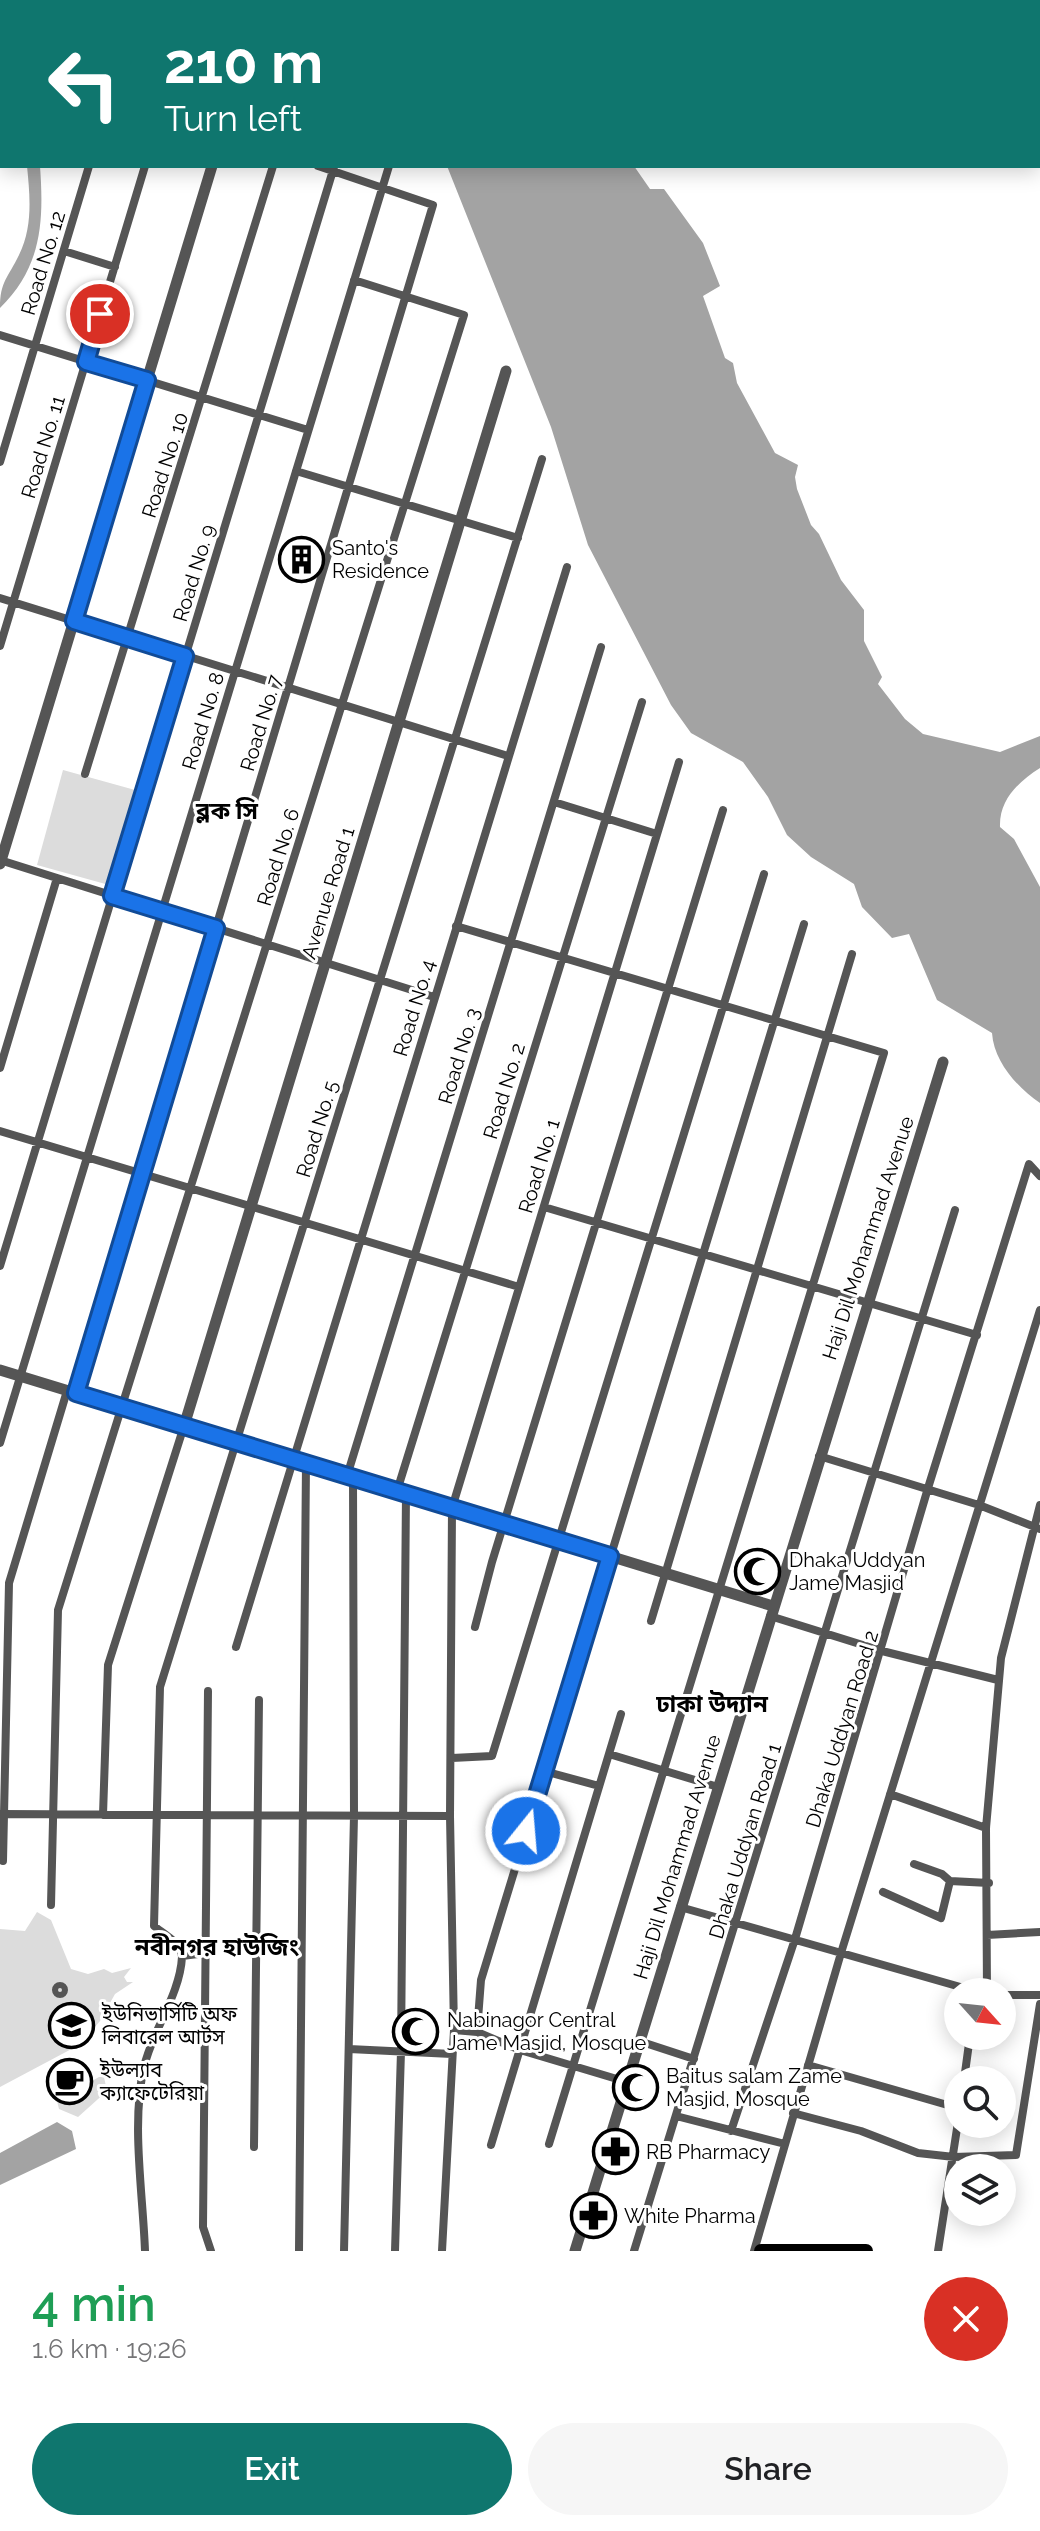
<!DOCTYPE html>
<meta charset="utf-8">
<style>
body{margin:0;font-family:Raleway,"Noto Sans Bengali",sans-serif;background:#f6f6f6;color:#202124;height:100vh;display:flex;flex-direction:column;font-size:30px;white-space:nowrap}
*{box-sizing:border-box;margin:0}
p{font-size:26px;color:#757577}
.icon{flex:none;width:44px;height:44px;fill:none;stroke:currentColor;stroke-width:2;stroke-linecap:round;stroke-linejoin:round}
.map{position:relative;height:2251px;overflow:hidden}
.details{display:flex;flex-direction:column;background:#fff;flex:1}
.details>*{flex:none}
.banner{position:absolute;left:0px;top:0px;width:1040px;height:168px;box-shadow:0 4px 20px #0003;background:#0f766e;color:#fff;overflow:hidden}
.needle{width:52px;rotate:117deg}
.buttons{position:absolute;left:944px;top:1978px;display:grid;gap:16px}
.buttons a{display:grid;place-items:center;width:72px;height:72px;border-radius:50%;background:#fff;box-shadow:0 4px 20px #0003;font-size:40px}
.pin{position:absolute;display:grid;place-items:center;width:68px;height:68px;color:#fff;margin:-34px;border:4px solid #fff;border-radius:50%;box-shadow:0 2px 8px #0007}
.me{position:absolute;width:88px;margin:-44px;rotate:17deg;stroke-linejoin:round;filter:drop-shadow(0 0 6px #0008)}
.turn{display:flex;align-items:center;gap:28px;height:168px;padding:0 32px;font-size:36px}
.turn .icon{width:104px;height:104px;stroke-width:2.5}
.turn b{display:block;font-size:56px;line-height:68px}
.round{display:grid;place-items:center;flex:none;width:84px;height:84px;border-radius:42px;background:#f6f6f6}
.overview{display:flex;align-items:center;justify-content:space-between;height:136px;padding:0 32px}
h1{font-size:48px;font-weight:600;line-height:60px;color:#1e9e55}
.primary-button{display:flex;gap:16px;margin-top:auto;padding:16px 32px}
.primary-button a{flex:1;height:92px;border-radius:48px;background:#0f766e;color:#fff;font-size:32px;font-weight:600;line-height:92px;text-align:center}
.primary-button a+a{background:#f6f6f6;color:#202124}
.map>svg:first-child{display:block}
.green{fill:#dcdcdc}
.water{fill:#a3a3a3}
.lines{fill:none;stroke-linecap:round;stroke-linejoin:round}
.pedestrian{stroke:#555;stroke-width:6}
.minor{stroke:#555;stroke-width:8}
.tertiary{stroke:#555;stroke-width:11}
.trunk{stroke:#000;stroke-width:14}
.route-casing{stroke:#114b97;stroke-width:20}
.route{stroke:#1a73e8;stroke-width:14}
.labels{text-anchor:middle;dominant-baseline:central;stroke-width:6;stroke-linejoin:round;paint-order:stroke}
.street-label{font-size:20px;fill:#000;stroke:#fff}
.poi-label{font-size:20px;fill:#000;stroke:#fff;text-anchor:start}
.quarter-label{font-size:24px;font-weight:bold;fill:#000;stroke:#fff}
</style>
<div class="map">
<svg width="1040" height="2251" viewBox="0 0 1040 2251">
<rect width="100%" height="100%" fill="#fff"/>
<path class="green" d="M 63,770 L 135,790 L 109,885 L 37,865 Z
M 37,1912 L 51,1920 L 71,1969 L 88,1974 L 104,1969 L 112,1973 L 131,1968 L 124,1977 L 127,1982 L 133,1982 L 115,1994 L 100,2021 L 79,2045 L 0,2087 L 0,1929 L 25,1931 Z
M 99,2077 L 104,2077 L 107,2091 L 78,2117 L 59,2109 L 57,2101 Z"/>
<path class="water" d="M 374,0 L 659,0 L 375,2 Z
M 807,0 L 1040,0 L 1040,142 L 1038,2 Z
M 27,166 L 40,166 C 44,221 42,267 0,308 C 0,281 8,278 19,255 C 33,226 30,197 27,166 Z
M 447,166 L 634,166 L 650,189 L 664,189 L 703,243 L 720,286 L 703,296 L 725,358 L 733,363 L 737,383 L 775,453 L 798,465 L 795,477 L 797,489 L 811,525 L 819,534 L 841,580 L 864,610 L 864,641 L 882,677 L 878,684 L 905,719 L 923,734 L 1000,752 L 1040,736 L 1040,768 C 1018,782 999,800 1000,827 L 1014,839 L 1040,887 L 1040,1103 C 1017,1087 994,1062 992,1033 L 937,1000 L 909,934 L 892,938 L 862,907 L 854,884 L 811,857 L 787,835 L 768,797 L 743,762 L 691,733 L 671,705 L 588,545 L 551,427 Z
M 57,2122 L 72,2131 L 76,2149 L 0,2185 L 0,2153 Z"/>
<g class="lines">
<path class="pedestrian" d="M55 1990a5 5 0 1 1 10 0a5 5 0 1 1-10 0Z
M70 2021a6 6 0 1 1 12 0a6 6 0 1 1-12 0Z"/>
<path class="minor" d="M 24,2 L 25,0
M 84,2 L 85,0
M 141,2 L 141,0
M 195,2 L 195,0
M 323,2 L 324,0
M 0,71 L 2,74
M 0,121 L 2,116
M 64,251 L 115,267
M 0,335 L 308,430
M 0,462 L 89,166
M 296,471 L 518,538
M 0,598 L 508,756
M 0,646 L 145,166
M 85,774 L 273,166
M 554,802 L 657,834
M 0,860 L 434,997
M 456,926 L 884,1053 L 549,2144
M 0,1068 L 57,878
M 0,1131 L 519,1287
M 544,1207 L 977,1335
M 0,1266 L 334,167
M 76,1393 L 433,205 L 318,166
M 0,1443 L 389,166
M 819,1456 L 979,1505 L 1040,1529
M 347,1476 L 601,647
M 397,1491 L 642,702
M 770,1616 L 882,1651 L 998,1680
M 651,1621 L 852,954
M 475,1627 L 492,1562 L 723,810
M 236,1647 L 567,567
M 208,1691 L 203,2227 L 211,2251
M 609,1754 L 718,1787
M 452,1758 L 492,1756 L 764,874
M 544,1771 L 599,1786
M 890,1794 L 986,1828
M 0,1814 L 450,1816
M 103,1815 L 108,1665 L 184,1426
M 3,1861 L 9,1583 L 67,1391
M 914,1864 L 942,1874 L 950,1881 L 989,1883
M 883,1892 L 941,1918 L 950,1881
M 51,1905 L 58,1610 L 464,315 L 354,280
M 680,1907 L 978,1992
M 987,1935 L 1040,1932
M 182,1956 L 198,1954 L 204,1950
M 987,1992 L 986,1828 L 1001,1658 L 1040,1505
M 1002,1995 L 1040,1995
M 454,2030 L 477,2032 L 520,2050 L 627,2082
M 477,2032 L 481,1980 L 804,924
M 639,2041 L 694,2059
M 349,2049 L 452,2054
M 808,2065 L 958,2108
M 964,2080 L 970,2036
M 793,2113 L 861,2131 L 918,2153 L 954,2157 L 1016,2155 L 1040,2004
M 676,2116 L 785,2144
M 731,2131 L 795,1939 L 928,1488 L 1029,1164 L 1040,1176
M 491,2145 L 621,1714
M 254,2147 L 259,1700
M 145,2251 C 143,2194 131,2122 144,2067 C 152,2031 180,1995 182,1957 C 182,1943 164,1934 154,1926 L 160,1687 L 542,459
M 299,2251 L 306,1463
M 344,2251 L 354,1816 L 353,1477
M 395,2251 L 401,2051 L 406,1494
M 442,2251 L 454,2030 L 450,1816 L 452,1508 L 679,762
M 634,2251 L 955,1210
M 754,2251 L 841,1953 L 1040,1310
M 938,2251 L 958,2122"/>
<path class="tertiary" d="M 262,2 L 262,0
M 0,864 L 212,166
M 0,1370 L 773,1606
M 184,1426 L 506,371
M 575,2251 L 943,1062"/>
<path class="trunk" d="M 761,2251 L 866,2251"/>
</g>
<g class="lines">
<defs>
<path id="route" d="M 100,314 L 86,362 L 147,380 L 74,621 L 185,656 L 112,896 L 216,928 L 76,1393 L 610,1556 L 526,1831"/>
</defs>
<use href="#route" class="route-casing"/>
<use href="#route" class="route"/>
</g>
<defs>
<symbol id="building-ring" viewBox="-11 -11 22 22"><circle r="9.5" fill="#fff" stroke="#000" stroke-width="1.5"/><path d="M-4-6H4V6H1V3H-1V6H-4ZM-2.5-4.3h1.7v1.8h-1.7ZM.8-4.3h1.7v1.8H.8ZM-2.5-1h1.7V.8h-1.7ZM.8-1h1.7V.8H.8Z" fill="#000"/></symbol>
<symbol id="mosque-ring" viewBox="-11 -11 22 22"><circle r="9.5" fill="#fff" stroke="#000" stroke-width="1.5"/><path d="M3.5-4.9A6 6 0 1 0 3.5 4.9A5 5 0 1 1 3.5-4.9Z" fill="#000"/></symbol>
<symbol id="university-ring" viewBox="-11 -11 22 22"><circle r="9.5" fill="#fff" stroke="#000" stroke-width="1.5"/><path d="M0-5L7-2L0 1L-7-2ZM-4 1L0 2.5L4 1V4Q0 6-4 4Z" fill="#000"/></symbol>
<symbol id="cafe-ring" viewBox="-11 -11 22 22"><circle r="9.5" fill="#fff" stroke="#000" stroke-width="1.5"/><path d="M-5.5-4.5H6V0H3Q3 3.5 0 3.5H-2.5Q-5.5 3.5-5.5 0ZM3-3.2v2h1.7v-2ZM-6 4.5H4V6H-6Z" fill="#000"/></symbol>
<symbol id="pharmacy-ring" viewBox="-11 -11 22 22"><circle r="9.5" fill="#fff" stroke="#000" stroke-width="1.5"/><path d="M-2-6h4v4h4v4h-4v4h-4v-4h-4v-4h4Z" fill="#000"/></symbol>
</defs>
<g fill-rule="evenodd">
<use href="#building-ring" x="276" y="534" width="51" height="51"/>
<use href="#mosque-ring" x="732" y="1546" width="51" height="51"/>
<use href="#university-ring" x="46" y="2000" width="51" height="51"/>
<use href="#mosque-ring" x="390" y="2006" width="51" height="51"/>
<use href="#cafe-ring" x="44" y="2056" width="51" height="51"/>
<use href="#mosque-ring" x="610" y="2062" width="51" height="51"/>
<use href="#pharmacy-ring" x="590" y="2126" width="51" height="51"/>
<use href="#pharmacy-ring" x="568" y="2190" width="51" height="51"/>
</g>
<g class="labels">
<g class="street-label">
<text transform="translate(43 263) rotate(-73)">Road No. 12</text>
<text transform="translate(43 447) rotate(-73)">Road No. 11</text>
<text transform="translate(165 465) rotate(-72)">Road No. 10</text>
<text transform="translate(194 573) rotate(-73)">Road No. 9</text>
<text transform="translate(203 721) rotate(-73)">Road No. 8</text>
<text transform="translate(261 723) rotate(-73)">Road No. 7</text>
<text transform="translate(278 857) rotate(-73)">Road No. 6</text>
<text transform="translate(328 893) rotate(-73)">Avenue Road 1</text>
<text transform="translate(414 1008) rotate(-73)">Road No. 4</text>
<text transform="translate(459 1056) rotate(-73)">Road No. 3</text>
<text transform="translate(504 1091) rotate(-73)">Road No. 2</text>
<text transform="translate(317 1129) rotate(-73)">Road No. 5</text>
<text transform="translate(539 1166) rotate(-73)">Road No. 1</text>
<text transform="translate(868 1238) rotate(-72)">Haji Dil Mohammad Avenue</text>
<text transform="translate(842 1729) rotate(-73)">Dhaka Uddyan Road 2</text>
<text transform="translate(745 1841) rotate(-73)">Dhaka Uddyan Road 1</text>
<text transform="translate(677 1857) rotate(-73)">Haji Dil Mohammad Avenue</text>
</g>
<g class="poi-label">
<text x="332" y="548">Santo's<tspan x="332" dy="23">Residence</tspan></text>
<text x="789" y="1560">Dhaka Uddyan<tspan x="789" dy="23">Jame Masjid</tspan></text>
<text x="102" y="2014">ইউনিভার্সিটি অফ<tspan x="102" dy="23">লিবারেল আর্টস</tspan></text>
<text x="447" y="2020">Nabinagor Central<tspan x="447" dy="23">Jame Masjid, Mosque</tspan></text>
<text x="100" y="2070">ইউল্যাব<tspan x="100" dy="23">ক্যাফেটেরিয়া</tspan></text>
<text x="666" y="2076">Baitus salam Zame<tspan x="666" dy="23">Masjid, Mosque</tspan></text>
<text x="646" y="2152">RB Pharmacy</text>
<text x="624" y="2216">White Pharma</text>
</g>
<g class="quarter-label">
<text x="227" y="810">ব্লক সি</text>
<text x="712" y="1703">ঢাকা উদ্যান</text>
<text x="217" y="1946">নবীনগর হাউজিং</text>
</g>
</g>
</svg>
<div class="buttons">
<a><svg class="needle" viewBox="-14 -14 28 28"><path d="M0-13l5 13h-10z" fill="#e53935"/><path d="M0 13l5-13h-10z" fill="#757577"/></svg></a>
<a><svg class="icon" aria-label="search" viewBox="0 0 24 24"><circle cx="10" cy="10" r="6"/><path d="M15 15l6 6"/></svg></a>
<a><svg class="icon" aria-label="layers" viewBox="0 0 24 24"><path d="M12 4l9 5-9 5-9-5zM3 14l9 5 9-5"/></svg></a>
</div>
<div class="pin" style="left:100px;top:314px;background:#d93025"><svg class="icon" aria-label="arrive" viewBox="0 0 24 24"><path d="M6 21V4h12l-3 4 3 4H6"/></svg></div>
<svg class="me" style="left:526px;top:1831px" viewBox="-20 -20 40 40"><circle r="17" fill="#1a73e8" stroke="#fff" stroke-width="3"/><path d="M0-11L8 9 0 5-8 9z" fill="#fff"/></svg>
<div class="banner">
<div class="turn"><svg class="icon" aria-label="left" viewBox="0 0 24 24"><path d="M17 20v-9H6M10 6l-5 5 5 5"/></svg><div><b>210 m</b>Turn left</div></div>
</div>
</div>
<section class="details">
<div class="overview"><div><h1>4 min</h1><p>1.6 km · 19:26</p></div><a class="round" style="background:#d93025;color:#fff"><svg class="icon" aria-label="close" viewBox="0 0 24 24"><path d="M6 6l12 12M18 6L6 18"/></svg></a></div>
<div class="primary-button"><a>Exit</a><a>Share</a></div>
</section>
